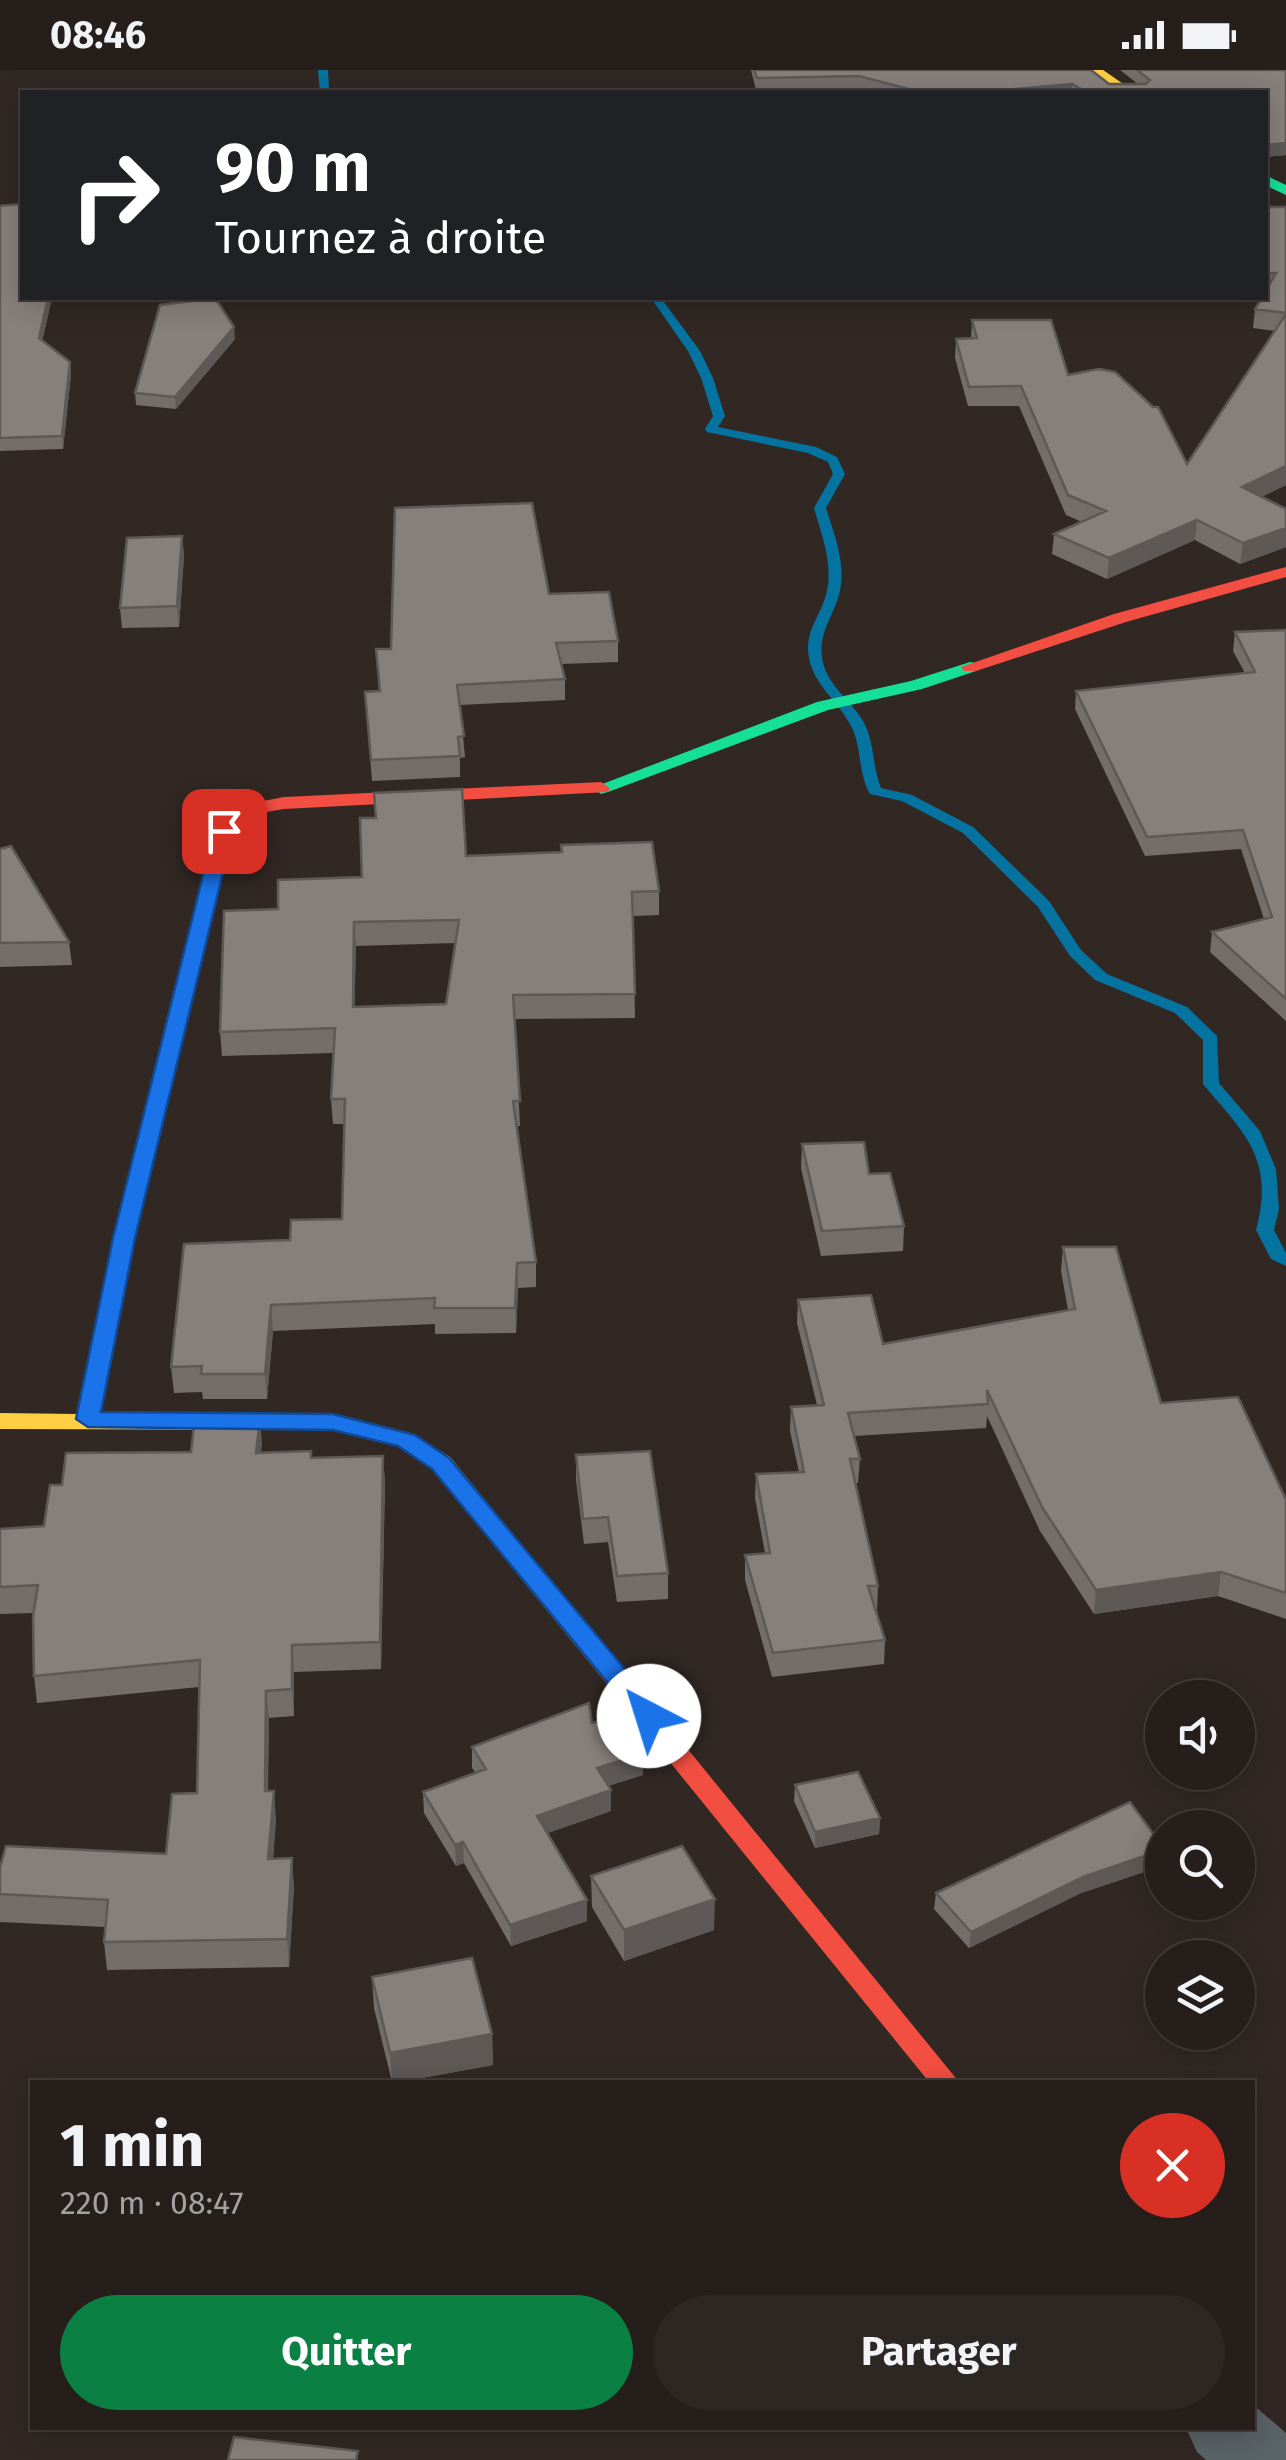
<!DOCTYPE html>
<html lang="fr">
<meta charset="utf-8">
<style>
body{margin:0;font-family:"Fira Sans",sans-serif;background:#2d2724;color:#f1f3f6;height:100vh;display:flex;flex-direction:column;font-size:38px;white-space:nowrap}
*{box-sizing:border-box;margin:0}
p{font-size:32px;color:#a3a2a3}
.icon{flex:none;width:55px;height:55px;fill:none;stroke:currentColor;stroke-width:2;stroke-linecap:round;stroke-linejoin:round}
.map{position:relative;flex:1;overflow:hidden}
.side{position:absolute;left:30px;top:2010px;width:1225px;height:350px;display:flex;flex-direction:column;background:#251e1b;border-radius:0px;box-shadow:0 5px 25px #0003,0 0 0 2px #423c3a}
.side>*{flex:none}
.top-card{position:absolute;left:20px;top:20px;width:1248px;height:210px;border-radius:0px;box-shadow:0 5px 25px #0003,0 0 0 2px #423c3a;background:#202124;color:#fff;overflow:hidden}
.fabs{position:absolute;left:1145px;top:1610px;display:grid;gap:20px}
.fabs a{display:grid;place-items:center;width:110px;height:110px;border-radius:50%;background:#251e1b;box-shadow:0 5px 25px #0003,0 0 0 2px #423c3a;font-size:50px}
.pin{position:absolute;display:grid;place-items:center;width:85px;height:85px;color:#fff;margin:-42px;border-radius:20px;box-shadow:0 5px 15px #0006}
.me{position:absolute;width:110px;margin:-55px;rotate:320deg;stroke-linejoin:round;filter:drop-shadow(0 0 8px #0008)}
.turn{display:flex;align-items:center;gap:35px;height:210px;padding:0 30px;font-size:45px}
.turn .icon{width:130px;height:130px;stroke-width:2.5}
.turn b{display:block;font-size:70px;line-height:85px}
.round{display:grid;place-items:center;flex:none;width:105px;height:105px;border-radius:52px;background:#2d2724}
.summary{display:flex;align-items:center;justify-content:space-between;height:170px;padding:0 30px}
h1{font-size:60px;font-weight:700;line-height:75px}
.action{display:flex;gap:20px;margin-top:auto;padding:20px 30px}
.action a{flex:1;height:115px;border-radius:60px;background:#0b8043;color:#fff;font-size:40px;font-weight:700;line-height:115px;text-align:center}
.action a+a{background:#2d2724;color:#f1f3f6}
.status{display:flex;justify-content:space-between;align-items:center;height:70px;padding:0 50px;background:#251e1b;direction:ltr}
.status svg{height:28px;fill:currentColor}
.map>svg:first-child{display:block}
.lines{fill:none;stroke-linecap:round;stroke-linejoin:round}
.stream{fill:#0473a0;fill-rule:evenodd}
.street{fill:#596267;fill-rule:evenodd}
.fast{fill:#16e098;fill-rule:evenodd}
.slow{fill:#ffcf43;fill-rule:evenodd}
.jam{fill:#f24e42;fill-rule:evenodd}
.wall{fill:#746d6a;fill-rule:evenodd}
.shaded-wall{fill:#5e5956}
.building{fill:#877f7b;stroke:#5e5956;stroke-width:2.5;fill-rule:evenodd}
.route{fill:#1a73e8;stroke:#114b97;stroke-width:2.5}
</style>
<div class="status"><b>08:46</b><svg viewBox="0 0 49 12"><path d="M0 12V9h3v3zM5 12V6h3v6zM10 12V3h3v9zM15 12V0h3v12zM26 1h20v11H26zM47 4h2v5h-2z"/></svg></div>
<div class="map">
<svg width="1286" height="2390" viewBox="0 0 1286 2390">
<rect width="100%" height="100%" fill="#312824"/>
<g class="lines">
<path class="stream" d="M 318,0 L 328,0 L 329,18 L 337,22 L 320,22 Z
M 651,228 L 661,228 L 700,281 L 713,308 L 725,346 L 718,357 L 816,377 L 837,387 L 845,404 L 826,438 C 835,467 848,498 838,528 C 831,550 819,563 822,587 C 825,614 850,629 863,651 C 875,672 872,696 881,718 L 912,725 L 973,757 L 1049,831 L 1081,880 L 1107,904 L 1187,937 L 1217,966 L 1219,1013 L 1260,1061 L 1276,1099 L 1279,1139 L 1274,1160 L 1286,1183 L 1286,1196 L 1271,1189 L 1256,1160 C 1275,1089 1245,1064 1203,1014 L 1203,970 L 1175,943 L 1095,910 L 1070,886 L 1038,837 L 963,763 L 902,731 L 870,724 C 858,703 862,679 852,658 C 838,629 809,613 808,579 C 808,558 819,547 825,528 C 835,498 822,467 814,438 L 833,404 L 828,392 L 808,383 L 707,362 L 705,359 L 713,346 L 701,308 L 688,281 Z"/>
<path class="street" d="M 1252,2334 L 1286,2363 L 1286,2390 L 1206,2390 L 1197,2382 L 1186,2358 L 1252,2358 Z"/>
<path class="fast" d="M 1265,105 L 1286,115 L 1286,125 L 1265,115 Z
M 970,592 L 976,593 L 976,601 L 922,619 L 828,640 L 608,722 L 601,724 L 592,718 L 817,632 L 911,611 Z"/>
<path class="slow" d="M 1088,0 L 1103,0 L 1135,22 L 1121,22 Z
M 187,903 L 197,909 L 135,1168 L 101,1344 L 333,1344 L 414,1365 L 450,1387 L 594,1564 L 598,1570 L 594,1576 L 576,1576 L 432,1399 L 398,1376 L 333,1360 L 0,1359 L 0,1343 L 77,1344 L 113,1168 L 177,909 Z"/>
<path class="jam" d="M 1286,497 L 1286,507 L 1126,552 L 976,601 L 964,601 L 961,597 L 1114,544 Z
M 601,712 L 610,718 L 608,722 L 284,739 L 255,744 L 232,763 L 197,909 L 187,915 L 177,909 L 214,761 L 242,735 L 284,727 Z
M 585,1561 L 594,1564 L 959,2012 L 929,2012 L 576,1576 L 572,1570 L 576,1564 Z"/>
</g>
<path class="wall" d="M 751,0 L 1091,0 L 1109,14 L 1138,14 L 1120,0 L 1286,0 L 1286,85 L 1265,87 L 1265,22 L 876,22 L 859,18 L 756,20 Z
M 0,136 L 22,228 L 52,228 L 42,271 L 70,292 L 71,305 L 63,379 L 0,381 Z
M 1265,137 L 1286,137 L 1286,415 L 1261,427 L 1286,439 L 1286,477 L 1240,494 L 1195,470 L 1107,509 L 1052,484 L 1054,464 L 1082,452 L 1066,445 L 1019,336 L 968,336 L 955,288 L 956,269 L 971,268 L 972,250 L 1068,305 L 1187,394 L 1275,261 L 1253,258 L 1255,239 L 1265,228 Z
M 1113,228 L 1161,228 L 1114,230 Z
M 235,269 L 176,339 L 136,335 L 135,323 Z
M 182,466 L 184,486 L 179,557 L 122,558 L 120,538 Z
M 1286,560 L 1286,951 L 1210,882 L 1212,862 L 1264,849 L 1241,779 L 1145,786 L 1075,639 L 1076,621 L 1245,603 L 1233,581 L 1235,562 Z
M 618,571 L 618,592 L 561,594 L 565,609 L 565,630 L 460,635 L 465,687 L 460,688 L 460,707 L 372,711 L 365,622 L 379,621 L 376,579 Z
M 0,779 L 69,872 L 72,895 L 0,897 Z
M 466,786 L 659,821 L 659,845 L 633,846 L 635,948 L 515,949 L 520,1056 L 516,1056 L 536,1192 L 536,1217 L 518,1218 L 516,1263 L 435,1264 L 435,1254 L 273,1261 L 267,1329 L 203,1329 L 202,1322 L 174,1323 L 171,1297 L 290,1170 L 342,1149 L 344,1054 L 333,1054 L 331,1029 L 333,983 L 222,986 L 220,962 L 278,839 L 362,807 ZM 455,873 L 446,934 L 354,937 L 356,876 Z
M 802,1074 L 869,1104 L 904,1156 L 903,1181 L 821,1186 L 801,1098 Z
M 1063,1177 L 1161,1333 L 1286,1430 L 1286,1549 L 1218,1526 L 1094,1544 L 1040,1461 L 987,1346 L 986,1358 L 854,1366 L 860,1389 L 858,1413 L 855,1413 L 878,1516 L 877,1541 L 885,1570 L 884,1594 L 772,1607 L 745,1510 L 745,1485 L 765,1483 L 755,1428 L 756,1404 L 799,1402 L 790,1361 L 791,1337 L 817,1335 L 797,1253 L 798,1230 L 883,1274 L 1068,1240 L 1061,1201 Z
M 260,1348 L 261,1383 L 312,1388 L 383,1386 L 385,1413 L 381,1599 L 294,1602 L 294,1646 L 269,1648 L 268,1721 L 276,1749 L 273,1789 L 294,1816 L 289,1897 L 107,1900 L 104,1872 L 105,1857 L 0,1852 L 0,1798 L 166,1784 L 197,1723 L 199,1617 L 37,1633 L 34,1606 L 33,1543 L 0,1544 L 0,1459 L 44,1456 L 62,1415 L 191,1382 Z
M 576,1385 L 668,1503 L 668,1529 L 617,1532 L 608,1472 L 584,1474 L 576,1410 Z
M 592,1653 L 643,1705 L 608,1716 L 611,1741 L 547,1763 L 587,1830 L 587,1851 L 511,1876 L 464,1793 L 456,1796 L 424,1743 L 423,1722 L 476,1703 L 472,1698 L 472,1677 Z
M 795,1715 L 880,1748 L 879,1764 L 815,1778 L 794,1731 Z
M 1162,1776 L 1162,1796 L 1081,1823 L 969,1878 L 934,1839 L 936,1823 Z
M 591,1806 L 714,1860 L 624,1891 L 592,1837 Z
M 372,1907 L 492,1964 L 493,1995 L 400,2012 L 392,2012 L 374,1938 Z"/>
<path class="shaded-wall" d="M 1072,14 L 1071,22 L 983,22 Z
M 1286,73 L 1286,85 L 1265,87 L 1265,75 Z
M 48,228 L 52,228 L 40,281 L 39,268 Z
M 234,257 L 235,269 L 176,339 L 175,327 Z
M 70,292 L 71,305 L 63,379 L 62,366 Z
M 1286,396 L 1286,415 L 1240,437 L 1242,417 Z
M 1197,450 L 1195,470 L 1107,509 L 1109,488 Z
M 1286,458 L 1286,477 L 1240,494 L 1243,473 Z
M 182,466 L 184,486 L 179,557 L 177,536 Z
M 354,852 L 356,876 L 354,961 L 353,937 Z
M 517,1193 L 518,1218 L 516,1263 L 515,1238 Z
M 271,1235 L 273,1261 L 267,1329 L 265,1304 Z
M 260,1348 L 262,1374 L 258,1410 L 256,1383 Z
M 383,1386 L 385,1413 L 381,1599 L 380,1572 Z
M 1221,1502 L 1218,1526 L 1094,1544 L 1096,1520 Z
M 292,1575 L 294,1602 L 294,1646 L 292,1619 Z
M 266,1621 L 269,1648 L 267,1749 L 265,1721 Z
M 643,1684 L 643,1705 L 597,1719 L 597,1698 Z
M 611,1720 L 611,1741 L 537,1767 L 537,1746 Z
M 274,1721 L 276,1749 L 271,1816 L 268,1789 Z
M 880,1748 L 879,1764 L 815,1778 L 815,1762 Z
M 463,1772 L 464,1793 L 456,1796 L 455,1775 Z
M 1162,1780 L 1162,1796 L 1081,1823 L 969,1878 L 971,1862 L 1083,1807 Z
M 292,1788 L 294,1816 L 289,1897 L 287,1869 Z
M 715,1829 L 714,1860 L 624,1891 L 624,1860 Z
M 587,1830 L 587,1851 L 511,1876 L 510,1855 Z
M 492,1964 L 493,1995 L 400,2012 L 392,2012 L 390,1983 Z"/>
<path class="building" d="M 754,0 L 1091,0 L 1109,14 L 1146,14 L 1150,10 L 1137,0 L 1286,0 L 1286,73 L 1265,75 L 1265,22 L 1086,22 L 1072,14 L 983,22 L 920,22 L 859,6 L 757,8 Z
M 22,134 L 22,228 L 48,228 L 39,268 L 70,292 L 62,366 L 0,368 L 0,136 Z
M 1265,137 L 1286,137 L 1286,243 L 1255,239 L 1262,228 L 1265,228 L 1265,222 L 1276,203 L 1265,204 Z
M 215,228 L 234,257 L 175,327 L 135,323 L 160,235 Z
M 1286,244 L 1286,396 L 1242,417 L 1286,439 L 1286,458 L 1243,473 L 1197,450 L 1109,488 L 1054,464 L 1106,441 L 1068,425 L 1021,316 L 969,317 L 956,269 L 977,268 L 972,250 L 1051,250 L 1068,305 L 1099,299 L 1115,302 L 1153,337 L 1158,337 L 1187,394 Z
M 532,433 L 549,524 L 609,522 L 618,571 L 556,573 L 565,609 L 457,615 L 464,666 L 458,667 L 460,686 L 371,690 L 365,622 L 380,621 L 376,579 L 391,579 L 395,438 Z
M 182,466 L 177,536 L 120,538 L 127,468 Z
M 1286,560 L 1286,929 L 1212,862 L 1272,847 L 1243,760 L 1147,767 L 1076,621 L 1255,602 L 1235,562 Z
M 462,719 L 466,786 L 562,782 L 561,775 L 652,772 L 659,821 L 632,822 L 635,924 L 513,925 L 520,1031 L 513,1031 L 536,1192 L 517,1193 L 515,1238 L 434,1238 L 435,1228 L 271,1235 L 265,1304 L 201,1304 L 202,1296 L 171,1297 L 184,1174 L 290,1170 L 291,1150 L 342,1149 L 345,1029 L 331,1029 L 335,958 L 220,962 L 224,841 L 278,839 L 278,810 L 362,807 L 360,748 L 376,748 L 374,723 ZM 459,850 L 446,934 L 353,937 L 354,852 Z
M 11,776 L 69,872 L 0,873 L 0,779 Z
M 864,1072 L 869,1104 L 890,1103 L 904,1156 L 822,1161 L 802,1074 Z
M 1063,1177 L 1116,1177 L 1161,1333 L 1238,1327 L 1286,1430 L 1286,1523 L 1221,1502 L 1096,1520 L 1042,1437 L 987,1320 L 988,1334 L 848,1343 L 860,1389 L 850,1389 L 878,1516 L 868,1516 L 885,1570 L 773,1583 L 745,1485 L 770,1483 L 756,1404 L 804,1402 L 791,1337 L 824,1335 L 798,1230 L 871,1225 L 883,1274 L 1075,1239 Z
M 195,1347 L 260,1348 L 256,1383 L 311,1381 L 311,1388 L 383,1386 L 380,1572 L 292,1575 L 292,1619 L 266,1621 L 265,1721 L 274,1721 L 268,1789 L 292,1788 L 287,1869 L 104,1872 L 108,1830 L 0,1824 L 0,1798 L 6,1776 L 166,1784 L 172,1724 L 197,1723 L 200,1590 L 34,1606 L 33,1546 L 38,1515 L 0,1517 L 0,1459 L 44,1456 L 50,1415 L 62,1415 L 66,1383 L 191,1382 Z
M 650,1381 L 668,1503 L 617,1506 L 608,1447 L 583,1449 L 576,1385 Z
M 589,1633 L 592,1653 L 620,1645 L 643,1684 L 597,1698 L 611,1720 L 537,1746 L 587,1830 L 510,1855 L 463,1772 L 455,1775 L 423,1722 L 486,1699 L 472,1677 Z
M 858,1702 L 880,1748 L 815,1762 L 795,1715 Z
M 1130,1732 L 1162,1776 L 1162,1780 L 1083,1807 L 971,1862 L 936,1823 Z
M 682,1776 L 715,1829 L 624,1860 L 591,1806 Z
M 472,1888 L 492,1964 L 390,1983 L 372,1907 Z
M 234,2367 L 358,2381 L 356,2390 L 228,2390 Z"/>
<path class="route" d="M 224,756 L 233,761 L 135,1168 L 101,1342 L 333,1344 L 415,1365 L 449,1388 L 658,1639 L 662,1646 L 658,1652 L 640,1652 L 432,1399 L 398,1376 L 333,1360 L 88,1357 L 76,1349 L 113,1168 L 214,761 Z"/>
</svg>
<div class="fabs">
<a><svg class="icon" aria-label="sound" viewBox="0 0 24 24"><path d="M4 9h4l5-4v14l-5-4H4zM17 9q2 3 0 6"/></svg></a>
<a><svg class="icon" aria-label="search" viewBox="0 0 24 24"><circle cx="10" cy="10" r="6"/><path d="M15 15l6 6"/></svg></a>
<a><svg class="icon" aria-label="layers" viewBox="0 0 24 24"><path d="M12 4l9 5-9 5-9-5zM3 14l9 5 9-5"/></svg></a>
</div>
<div class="pin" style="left:224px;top:761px;background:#d93025"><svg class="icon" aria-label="arrive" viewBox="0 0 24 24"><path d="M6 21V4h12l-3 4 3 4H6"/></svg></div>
<svg class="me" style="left:649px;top:1646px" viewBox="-20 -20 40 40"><circle r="19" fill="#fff"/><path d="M0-13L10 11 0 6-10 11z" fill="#1a73e8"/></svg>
<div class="top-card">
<div class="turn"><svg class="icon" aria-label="right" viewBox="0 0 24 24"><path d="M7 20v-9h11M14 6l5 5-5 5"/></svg><div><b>90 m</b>Tournez à droite</div></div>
</div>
<section class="side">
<div class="summary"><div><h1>1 min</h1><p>220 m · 08:47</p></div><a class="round" style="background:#d93025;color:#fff"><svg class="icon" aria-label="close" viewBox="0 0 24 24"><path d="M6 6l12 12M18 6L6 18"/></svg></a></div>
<div class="action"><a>Quitter</a><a>Partager</a></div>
</section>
</div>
